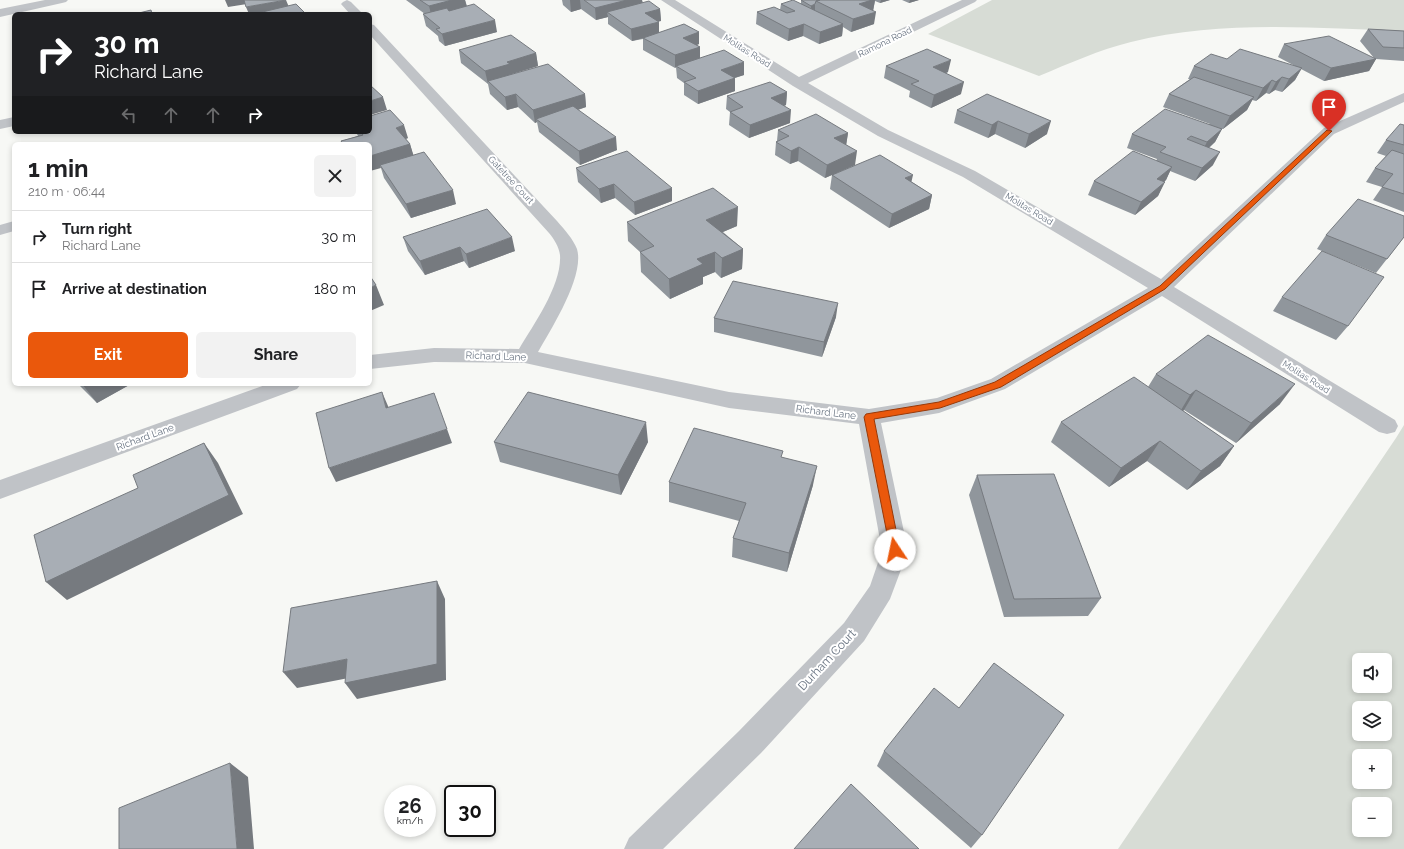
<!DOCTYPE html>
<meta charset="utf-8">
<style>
body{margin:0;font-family:Raleway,sans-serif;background:#f2f2f2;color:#202124;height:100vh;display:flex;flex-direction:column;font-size:15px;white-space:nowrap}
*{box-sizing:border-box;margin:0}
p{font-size:13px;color:#757577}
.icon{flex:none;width:22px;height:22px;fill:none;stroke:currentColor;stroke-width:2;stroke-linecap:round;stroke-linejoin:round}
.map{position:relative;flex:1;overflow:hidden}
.drawer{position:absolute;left:12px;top:142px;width:360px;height:244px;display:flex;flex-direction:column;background:#fff;border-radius:6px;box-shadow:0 2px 6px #0003}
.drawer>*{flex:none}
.hud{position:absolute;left:12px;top:12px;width:360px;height:122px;border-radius:6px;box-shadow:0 2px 6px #0003;background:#202124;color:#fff;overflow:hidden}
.buttons{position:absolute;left:1352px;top:653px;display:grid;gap:8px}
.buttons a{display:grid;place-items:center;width:40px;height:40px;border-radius:6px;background:#fff;box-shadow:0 2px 6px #0003;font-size:20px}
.speed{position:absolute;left:384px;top:785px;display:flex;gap:8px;font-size:20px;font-weight:700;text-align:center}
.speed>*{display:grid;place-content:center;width:52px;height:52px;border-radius:50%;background:#fff;box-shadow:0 2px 6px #0003;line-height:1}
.speed small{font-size:10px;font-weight:400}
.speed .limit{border:2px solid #111;border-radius:6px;background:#fff;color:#111}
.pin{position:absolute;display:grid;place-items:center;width:34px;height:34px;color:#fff;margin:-41px -17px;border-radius:50% 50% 50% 0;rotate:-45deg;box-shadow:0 0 4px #0007}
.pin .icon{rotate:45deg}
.me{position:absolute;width:44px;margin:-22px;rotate:349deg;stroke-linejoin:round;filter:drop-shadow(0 0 3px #0008)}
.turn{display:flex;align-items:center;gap:14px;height:84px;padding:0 16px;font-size:18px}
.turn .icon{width:52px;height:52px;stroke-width:2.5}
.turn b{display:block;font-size:28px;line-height:34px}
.lanes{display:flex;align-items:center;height:38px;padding:0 16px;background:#0003;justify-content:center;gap:20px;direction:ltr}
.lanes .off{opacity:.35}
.round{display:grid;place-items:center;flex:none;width:42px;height:42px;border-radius:6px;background:#f2f2f2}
.headline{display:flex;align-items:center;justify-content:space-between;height:68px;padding:0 16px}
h1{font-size:24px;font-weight:700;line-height:30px}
.cta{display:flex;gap:8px;margin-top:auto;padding:8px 16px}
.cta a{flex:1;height:46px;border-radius:6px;background:#ea580c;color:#fff;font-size:16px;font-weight:700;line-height:46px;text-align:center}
.cta a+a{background:#f2f2f2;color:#202124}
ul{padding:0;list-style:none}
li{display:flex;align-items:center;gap:12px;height:52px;padding:0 16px;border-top:1px solid #e0e0e0}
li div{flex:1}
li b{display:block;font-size:15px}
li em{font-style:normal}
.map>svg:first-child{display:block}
.green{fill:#d7dcd5;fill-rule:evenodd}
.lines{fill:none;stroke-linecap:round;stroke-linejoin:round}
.minor{fill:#c0c3c7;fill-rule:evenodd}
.wall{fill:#90969c}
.shaded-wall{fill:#767a7f}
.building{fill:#a8aeb5;stroke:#767a7f}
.route{fill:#ea580c;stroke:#983908}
.labels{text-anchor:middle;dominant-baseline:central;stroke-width:4;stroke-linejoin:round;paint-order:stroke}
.far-street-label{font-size:9px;fill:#6a7583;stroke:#fff}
.street-label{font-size:10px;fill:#6a7583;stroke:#fff}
.near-street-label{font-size:12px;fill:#6a7583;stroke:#fff}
</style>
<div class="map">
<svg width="1404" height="849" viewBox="0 0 1404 849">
<rect width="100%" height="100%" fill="#f7f8f5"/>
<path class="green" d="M 992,0 L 1404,0 L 1404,31 C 1313,28 1220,20 1131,42 C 1099,50 1070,63 1039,76 L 928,34 Z
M 1404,425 L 1404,849 L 1118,849 L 1396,438 ZM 1359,660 L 1385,660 L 1385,686 L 1359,686 ZM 1359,708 L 1385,708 L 1385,734 L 1359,734 ZM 1359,756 L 1385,756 L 1385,782 L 1359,782 ZM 1359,804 L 1385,804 L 1385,830 L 1359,830 Z"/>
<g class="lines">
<path class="minor" d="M 45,0 L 68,0 L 66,2 L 62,3 L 0,17 L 0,9 Z
M 347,0 L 351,2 L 363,14 L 350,14 L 341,4 L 343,2 Z
M 661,0 L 675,0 L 799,77 L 962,0 L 977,0 L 975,2 L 808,83 L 888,130 L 975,171 L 1161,279 L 1324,128 L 1404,93 L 1404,102 L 1334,134 L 1174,287 L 1395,420 L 1398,426 L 1395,432 L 1387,434 L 1379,432 L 1162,296 L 1005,389 L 939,413 L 881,423 L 908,551 L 890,599 L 864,641 L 761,753 L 663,849 L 624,849 L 629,838 L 739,731 L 844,623 L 870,586 L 882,551 L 859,424 L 729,408 L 525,363 L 434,362 L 370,369 L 370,355 L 434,348 L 519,349 C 534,324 562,285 560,255 C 559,247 554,239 549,233 L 370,35 L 370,24 L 374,25 L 557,221 C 565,230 573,239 577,249 C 585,276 551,329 538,352 L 729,392 L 869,409 L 937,398 L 991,379 L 1148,288 L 963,177 L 878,136 L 793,86 Z
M 14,117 L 14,126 L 0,129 L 0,120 Z
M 14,221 L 14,231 L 0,235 L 0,225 Z
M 268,384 L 301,384 L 297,389 L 0,499 L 0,480 Z"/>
</g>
<path class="wall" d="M 406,0 L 465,0 L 467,6 L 497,32 L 445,46 L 439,41 L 438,36 L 426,26 L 423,14 L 425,14 Z
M 562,0 L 642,0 L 643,3 L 660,9 L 661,21 L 658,21 L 659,32 L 699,32 L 699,44 L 697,45 L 700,47 L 700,58 L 744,75 L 735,78 L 735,91 L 698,104 L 684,95 L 684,83 L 677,78 L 676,67 L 675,68 L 643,50 L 643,39 L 632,41 L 608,24 L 608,17 L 596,20 L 581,9 L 571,12 L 563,5 Z
M 801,0 L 890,0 L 880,3 L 875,1 L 873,11 L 874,24 L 851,32 L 843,27 L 842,36 L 819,44 L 803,36 L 788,41 L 756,24 L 757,12 L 780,10 L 781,4 L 801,4 Z
M 902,0 L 919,0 L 909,3 Z
M 1368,29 L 1404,31 L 1404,61 L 1376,59 L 1369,71 L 1324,81 L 1301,69 L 1295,80 L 1282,92 L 1275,90 L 1269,94 L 1266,93 L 1256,101 L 1252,100 L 1247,110 L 1223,129 L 1222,129 L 1215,142 L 1209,148 L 1213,165 L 1195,181 L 1170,171 L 1166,180 L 1164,182 L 1158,196 L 1135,215 L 1088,195 L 1094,181 L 1156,161 L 1157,159 L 1127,148 L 1132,134 L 1210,124 L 1163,107 L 1169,94 L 1190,79 L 1188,79 L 1194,66 L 1227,59 L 1295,66 L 1278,57 L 1284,44 L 1374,58 L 1360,41 Z
M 459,50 L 536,53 L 538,66 L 512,74 L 585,94 L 586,107 L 578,110 L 617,150 L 580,165 L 539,132 L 537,122 L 535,123 L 518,107 L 507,110 L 490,94 L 488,84 L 461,63 Z
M 886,66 L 948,72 L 946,73 L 961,94 L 931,108 L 909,97 L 910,91 L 884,78 Z
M 787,92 L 786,105 L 784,106 L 790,123 L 749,138 L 729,125 L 730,112 L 726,109 L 727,96 Z
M 957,110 L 1047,134 L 1025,148 L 995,134 L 988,138 L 954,123 Z
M 1404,125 L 1404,212 L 1373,200 L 1382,187 L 1366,182 L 1375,168 L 1386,156 L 1377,153 L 1386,140 Z
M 778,130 L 848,133 L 846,145 L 855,165 L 837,173 L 912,182 L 932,195 L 929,209 L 889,228 L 830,189 L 832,175 L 825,178 L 798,161 L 790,164 L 775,155 L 776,142 L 777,141 Z
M 356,132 L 370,132 L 408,138 L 406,139 L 410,144 L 413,155 L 456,204 L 411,218 L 384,178 L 381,168 L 370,144 L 342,144 L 341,141 L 358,136 Z
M 576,168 L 672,201 L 635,215 L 615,198 L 601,203 L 578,182 Z
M 627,222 L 737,226 L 723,232 L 743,249 L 742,269 L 721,278 L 715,272 L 703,277 L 703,284 L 670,299 L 641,272 L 640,252 L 628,241 Z
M 1326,235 L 1404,237 L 1376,273 L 1317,249 Z
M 403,237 L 515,251 L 469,268 L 464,261 L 425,275 L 408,251 Z
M 1282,297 L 1348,326 L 1336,340 L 1273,311 Z
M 836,317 L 822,357 L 714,332 L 714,318 Z
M 1156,374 L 1280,404 L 1236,443 L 1184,410 L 1183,411 L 1234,446 L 1220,466 L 1187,490 L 1147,461 L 1109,487 L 1051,442 L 1061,422 L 1148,387 Z
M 78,384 L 131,384 L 97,403 Z
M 494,442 L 648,442 L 621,495 L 500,462 Z
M 782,458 L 813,485 L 787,572 L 732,557 L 733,538 L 739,521 L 669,502 L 669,482 Z
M 977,475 L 1101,598 L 1088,616 L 1004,617 L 969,495 Z
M 884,751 L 982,835 L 971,848 L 877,766 Z"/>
<path class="shaded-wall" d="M 225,0 L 245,0 L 247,4 L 228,7 Z
M 286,0 L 291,12 L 249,14 L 246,7 Z
M 452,0 L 465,0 L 467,8 L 432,18 L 429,6 Z
M 570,0 L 580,0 L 581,9 L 571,12 Z
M 627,0 L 642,0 L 643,8 L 607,12 L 608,17 L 596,20 L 595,8 Z
M 872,0 L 875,0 L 873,11 L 859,4 Z
M 881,0 L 890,0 L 880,3 Z
M 910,0 L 919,0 L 909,3 Z
M 815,4 L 815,10 L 811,12 L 811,6 Z
M 660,9 L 661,21 L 646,25 L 645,13 Z
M 876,12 L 874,24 L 851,32 L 853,19 Z
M 495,20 L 497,32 L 445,46 L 442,34 Z
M 659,22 L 659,34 L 632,41 L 631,29 Z
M 804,24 L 803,36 L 788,41 L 789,29 Z
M 843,24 L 842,36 L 819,44 L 820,32 Z
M 699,32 L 699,44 L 683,50 L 683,38 Z
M 700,47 L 700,59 L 676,66 L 676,67 L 675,68 L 675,55 Z
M 536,53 L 538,66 L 512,74 L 512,76 L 488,81 L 488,84 L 485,71 L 507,62 Z
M 1376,59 L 1369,71 L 1324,81 L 1331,68 Z
M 951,60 L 948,72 L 930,80 L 933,67 Z
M 744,62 L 744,75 L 721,82 L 721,70 Z
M 1302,68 L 1295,80 L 1282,92 L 1289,79 Z
M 1282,77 L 1275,90 L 1269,94 L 1276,82 Z
M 735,78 L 735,91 L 698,104 L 698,91 Z
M 1272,80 L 1266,93 L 1256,101 L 1263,88 Z
M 964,82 L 961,94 L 931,108 L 934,95 Z
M 787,92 L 786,105 L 770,111 L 771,98 Z
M 516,94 L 518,107 L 507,110 L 505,97 Z
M 585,94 L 586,107 L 540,122 L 536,119 L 537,122 L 535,123 L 533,110 Z
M 383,97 L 387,110 L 370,115 L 370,101 Z
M 1254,97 L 1247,110 L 1223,129 L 1230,116 Z
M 791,110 L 790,123 L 749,138 L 750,125 Z
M 998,121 L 995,134 L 988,138 L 992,125 Z
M 1051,121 L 1047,134 L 1025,148 L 1029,134 Z
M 404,125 L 408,138 L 400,141 L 396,128 Z
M 1222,129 L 1215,142 L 1200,155 L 1207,142 Z
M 848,133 L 846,146 L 834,138 Z
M 616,137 L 617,150 L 580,165 L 579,151 Z
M 410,144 L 414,157 L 380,165 L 381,168 L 370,171 L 370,156 Z
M 799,147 L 798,161 L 790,164 L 791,151 Z
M 857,151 L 855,165 L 825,178 L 827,165 Z
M 1220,152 L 1213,165 L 1195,181 L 1202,168 Z
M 1172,167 L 1166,180 L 1150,193 L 1157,179 Z
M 913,175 L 910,188 L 905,178 Z
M 1165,182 L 1158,196 L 1135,215 L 1141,202 Z
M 614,184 L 615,198 L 601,203 L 599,189 Z
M 672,188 L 672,201 L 635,215 L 634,202 Z
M 453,190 L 456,204 L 411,218 L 406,204 Z
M 932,195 L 929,209 L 889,228 L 892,214 Z
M 738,207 L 737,226 L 706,239 L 706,220 Z
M 512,237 L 515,251 L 469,268 L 466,254 Z
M 460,247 L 464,261 L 425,275 L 420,261 Z
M 743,249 L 742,269 L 721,278 L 722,258 Z
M 715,252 L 715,272 L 703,277 L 703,284 L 670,299 L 669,279 L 697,259 Z
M 376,285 L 384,305 L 370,311 L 370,288 Z
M 838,303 L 836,317 L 822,357 L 824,342 Z
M 82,384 L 131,384 L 97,403 Z
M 1295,384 L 1280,404 L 1236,443 L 1251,423 Z
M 1196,390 L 1184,410 L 1178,415 L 1190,395 Z
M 382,392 L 388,406 L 392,422 L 386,408 Z
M 646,422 L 648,442 L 621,495 L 618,475 Z
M 447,429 L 452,443 L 336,482 L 329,468 Z
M 1160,441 L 1147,461 L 1109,487 L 1121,468 Z
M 204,443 L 218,463 L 243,514 L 67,600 L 46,582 Z
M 1234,446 L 1220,466 L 1187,490 L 1201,471 Z
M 817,466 L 813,485 L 787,572 L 789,553 Z
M 437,581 L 445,599 L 446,680 L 357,699 L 345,683 Z
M 347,659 L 359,676 L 297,688 L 283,672 Z
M 230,763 L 248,777 L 254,849 L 237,849 Z"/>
<path class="building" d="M 244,0 L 286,0 L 246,7 Z
M 420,0 L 452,0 L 429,6 Z
M 584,0 L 627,0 L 595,8 Z
M 793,0 L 843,24 L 820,32 L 804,24 L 789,29 L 757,12 L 774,7 L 787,13 L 795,11 L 781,4 Z
M 801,0 L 820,0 L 816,1 L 815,4 L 811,6 Z
M 820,0 L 872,0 L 859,4 L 876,12 L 853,19 L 816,1 Z
M 649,1 L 660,9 L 645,13 L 659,22 L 631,29 L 607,12 Z
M 296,4 L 306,14 L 259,14 L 258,13 Z
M 474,4 L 495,20 L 442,34 L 436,29 L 440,28 L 423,14 L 447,8 L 449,11 Z
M 151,10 L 152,14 L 135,14 Z
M 684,24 L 699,32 L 683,38 L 700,47 L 675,55 L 643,38 Z
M 1368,29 L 1404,31 L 1404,48 L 1383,47 Z
M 511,35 L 536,53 L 507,62 L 510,64 L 485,71 L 459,50 Z
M 1329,36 L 1376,59 L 1331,68 L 1284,44 Z
M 927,49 L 951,60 L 933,67 L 964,82 L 934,95 L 911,84 L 919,81 L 886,66 Z
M 1240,49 L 1302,68 L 1289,79 L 1282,77 L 1276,82 L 1272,80 L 1263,88 L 1194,66 L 1211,54 L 1227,59 Z
M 724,50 L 744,62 L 721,70 L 735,78 L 698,91 L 684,82 L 696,78 L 676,66 Z
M 548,64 L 585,94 L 533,110 L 516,94 L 505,97 L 488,81 Z
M 1194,77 L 1254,97 L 1230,116 L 1169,94 Z
M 770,82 L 787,92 L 771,98 L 791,110 L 750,125 L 730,112 L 743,107 L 727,96 Z
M 370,85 L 383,97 L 370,101 Z
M 987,94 L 1051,121 L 1029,134 L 998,121 L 992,125 L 957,110 Z
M 573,106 L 616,137 L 579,151 L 536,119 Z
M 1165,109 L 1222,129 L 1207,142 L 1191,136 L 1187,139 L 1220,152 L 1202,168 L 1160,152 L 1166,147 L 1132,134 Z
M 390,110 L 404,125 L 396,128 L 410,144 L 370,156 L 370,144 L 343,144 L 341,141 L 363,135 L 361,132 L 370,132 L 370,116 Z
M 816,114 L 848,133 L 834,138 L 857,151 L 827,165 L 799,147 L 791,151 L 776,142 L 789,136 L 778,130 Z
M 1400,124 L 1404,125 L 1404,145 L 1386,140 Z
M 1392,150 L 1404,154 L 1404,194 L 1382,187 L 1393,174 L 1375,168 Z
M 627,151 L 672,188 L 634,202 L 614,184 L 599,189 L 576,168 Z
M 1133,151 L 1172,167 L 1157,179 L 1165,182 L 1141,202 L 1094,181 Z
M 424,152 L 453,190 L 406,204 L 380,165 Z
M 880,155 L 913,175 L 905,178 L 932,195 L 892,214 L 832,175 Z
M 713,188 L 738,207 L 706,220 L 743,249 L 722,258 L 715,252 L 697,259 L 703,264 L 669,279 L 640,252 L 654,246 L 627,222 Z
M 1358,199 L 1404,216 L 1404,237 L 1387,259 L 1326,235 Z
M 487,209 L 512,237 L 466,254 L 460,247 L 420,261 L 403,237 Z
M 1322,251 L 1384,277 L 1348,326 L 1282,297 Z
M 370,276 L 376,285 L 370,288 Z
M 733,281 L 838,303 L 824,342 L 714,318 Z
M 1208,335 L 1295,384 L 1251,423 L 1196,390 L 1190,395 L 1156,374 Z
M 1134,377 L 1234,446 L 1201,471 L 1160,441 L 1121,468 L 1061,422 Z
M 382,392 L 386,408 L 434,393 L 447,429 L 329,468 L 316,413 Z
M 528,392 L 646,422 L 618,475 L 494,442 Z
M 694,428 L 783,451 L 781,457 L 817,466 L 789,553 L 733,538 L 746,503 L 669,482 Z
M 204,443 L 229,495 L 46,582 L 34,535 L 138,488 L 133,475 Z
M 1054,474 L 1101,598 L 1014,599 L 977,475 Z
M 437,581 L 437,664 L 345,683 L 347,659 L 283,672 L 291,608 Z
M 994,663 L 1064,715 L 982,835 L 884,751 L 934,688 L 959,708 Z
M 230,763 L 237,849 L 119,849 L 119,808 Z
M 851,784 L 919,849 L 794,849 Z"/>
<path class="route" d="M 1327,130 L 1332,131 L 1165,289 L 1001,387 L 940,408 L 874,419 L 900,550 L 899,554 L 895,555 L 891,554 L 864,417 L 866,414 L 939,402 L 995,382 L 1160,286 Z"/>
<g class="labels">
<g class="far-street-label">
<text transform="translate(885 42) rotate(-26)">Ramona Road</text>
<text transform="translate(747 51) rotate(32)">Molitas Road</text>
<text transform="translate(511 180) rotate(47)">Gatetree Court</text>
<text transform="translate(1029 209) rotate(31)">Molitas Road</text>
<text transform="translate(1306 377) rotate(32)">Molitas Road</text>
</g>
<g class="street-label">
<text transform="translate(496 356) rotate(2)">Richard Lane</text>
<text transform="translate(826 412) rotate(7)">Richard Lane</text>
<text transform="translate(145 437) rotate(-20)">Richard Lane</text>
</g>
<g class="near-street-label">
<text transform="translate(827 660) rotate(-47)">Durham Court</text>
</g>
</g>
</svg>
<div class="buttons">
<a><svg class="icon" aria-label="sound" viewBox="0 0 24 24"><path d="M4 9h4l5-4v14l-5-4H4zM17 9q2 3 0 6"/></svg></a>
<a><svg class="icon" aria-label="layers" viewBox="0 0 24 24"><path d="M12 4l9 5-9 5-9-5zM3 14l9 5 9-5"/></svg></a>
<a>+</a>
<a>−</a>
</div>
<div class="speed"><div>26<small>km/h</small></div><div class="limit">30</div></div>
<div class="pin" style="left:1329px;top:131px;background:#d93025"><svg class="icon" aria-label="arrive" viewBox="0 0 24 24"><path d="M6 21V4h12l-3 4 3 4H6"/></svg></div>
<svg class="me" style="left:895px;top:550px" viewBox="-20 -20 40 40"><circle r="19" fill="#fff"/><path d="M0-13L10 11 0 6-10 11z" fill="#ea580c"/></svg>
<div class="hud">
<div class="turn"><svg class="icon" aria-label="right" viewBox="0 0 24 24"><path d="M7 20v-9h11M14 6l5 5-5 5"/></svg><div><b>30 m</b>Richard Lane</div></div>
<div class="lanes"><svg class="icon off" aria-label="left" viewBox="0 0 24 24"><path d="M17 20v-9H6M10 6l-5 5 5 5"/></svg><svg class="icon off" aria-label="ahead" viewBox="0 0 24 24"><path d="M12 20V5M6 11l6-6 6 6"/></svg><svg class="icon off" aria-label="ahead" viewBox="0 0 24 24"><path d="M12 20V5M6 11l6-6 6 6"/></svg><svg class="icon" aria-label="right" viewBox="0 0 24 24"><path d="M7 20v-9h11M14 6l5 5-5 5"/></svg></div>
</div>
<section class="drawer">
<div class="headline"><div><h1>1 min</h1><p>210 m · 06:44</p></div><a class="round"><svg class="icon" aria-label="close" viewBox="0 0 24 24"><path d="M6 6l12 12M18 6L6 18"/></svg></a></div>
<ul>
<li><svg class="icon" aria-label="right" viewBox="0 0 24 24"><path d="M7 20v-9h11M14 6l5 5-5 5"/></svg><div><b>Turn right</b><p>Richard Lane</p></div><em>30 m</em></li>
<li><svg class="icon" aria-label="arrive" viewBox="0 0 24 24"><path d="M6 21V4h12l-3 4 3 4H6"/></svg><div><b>Arrive at destination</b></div><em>180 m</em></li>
</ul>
<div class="cta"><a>Exit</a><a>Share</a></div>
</section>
</div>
